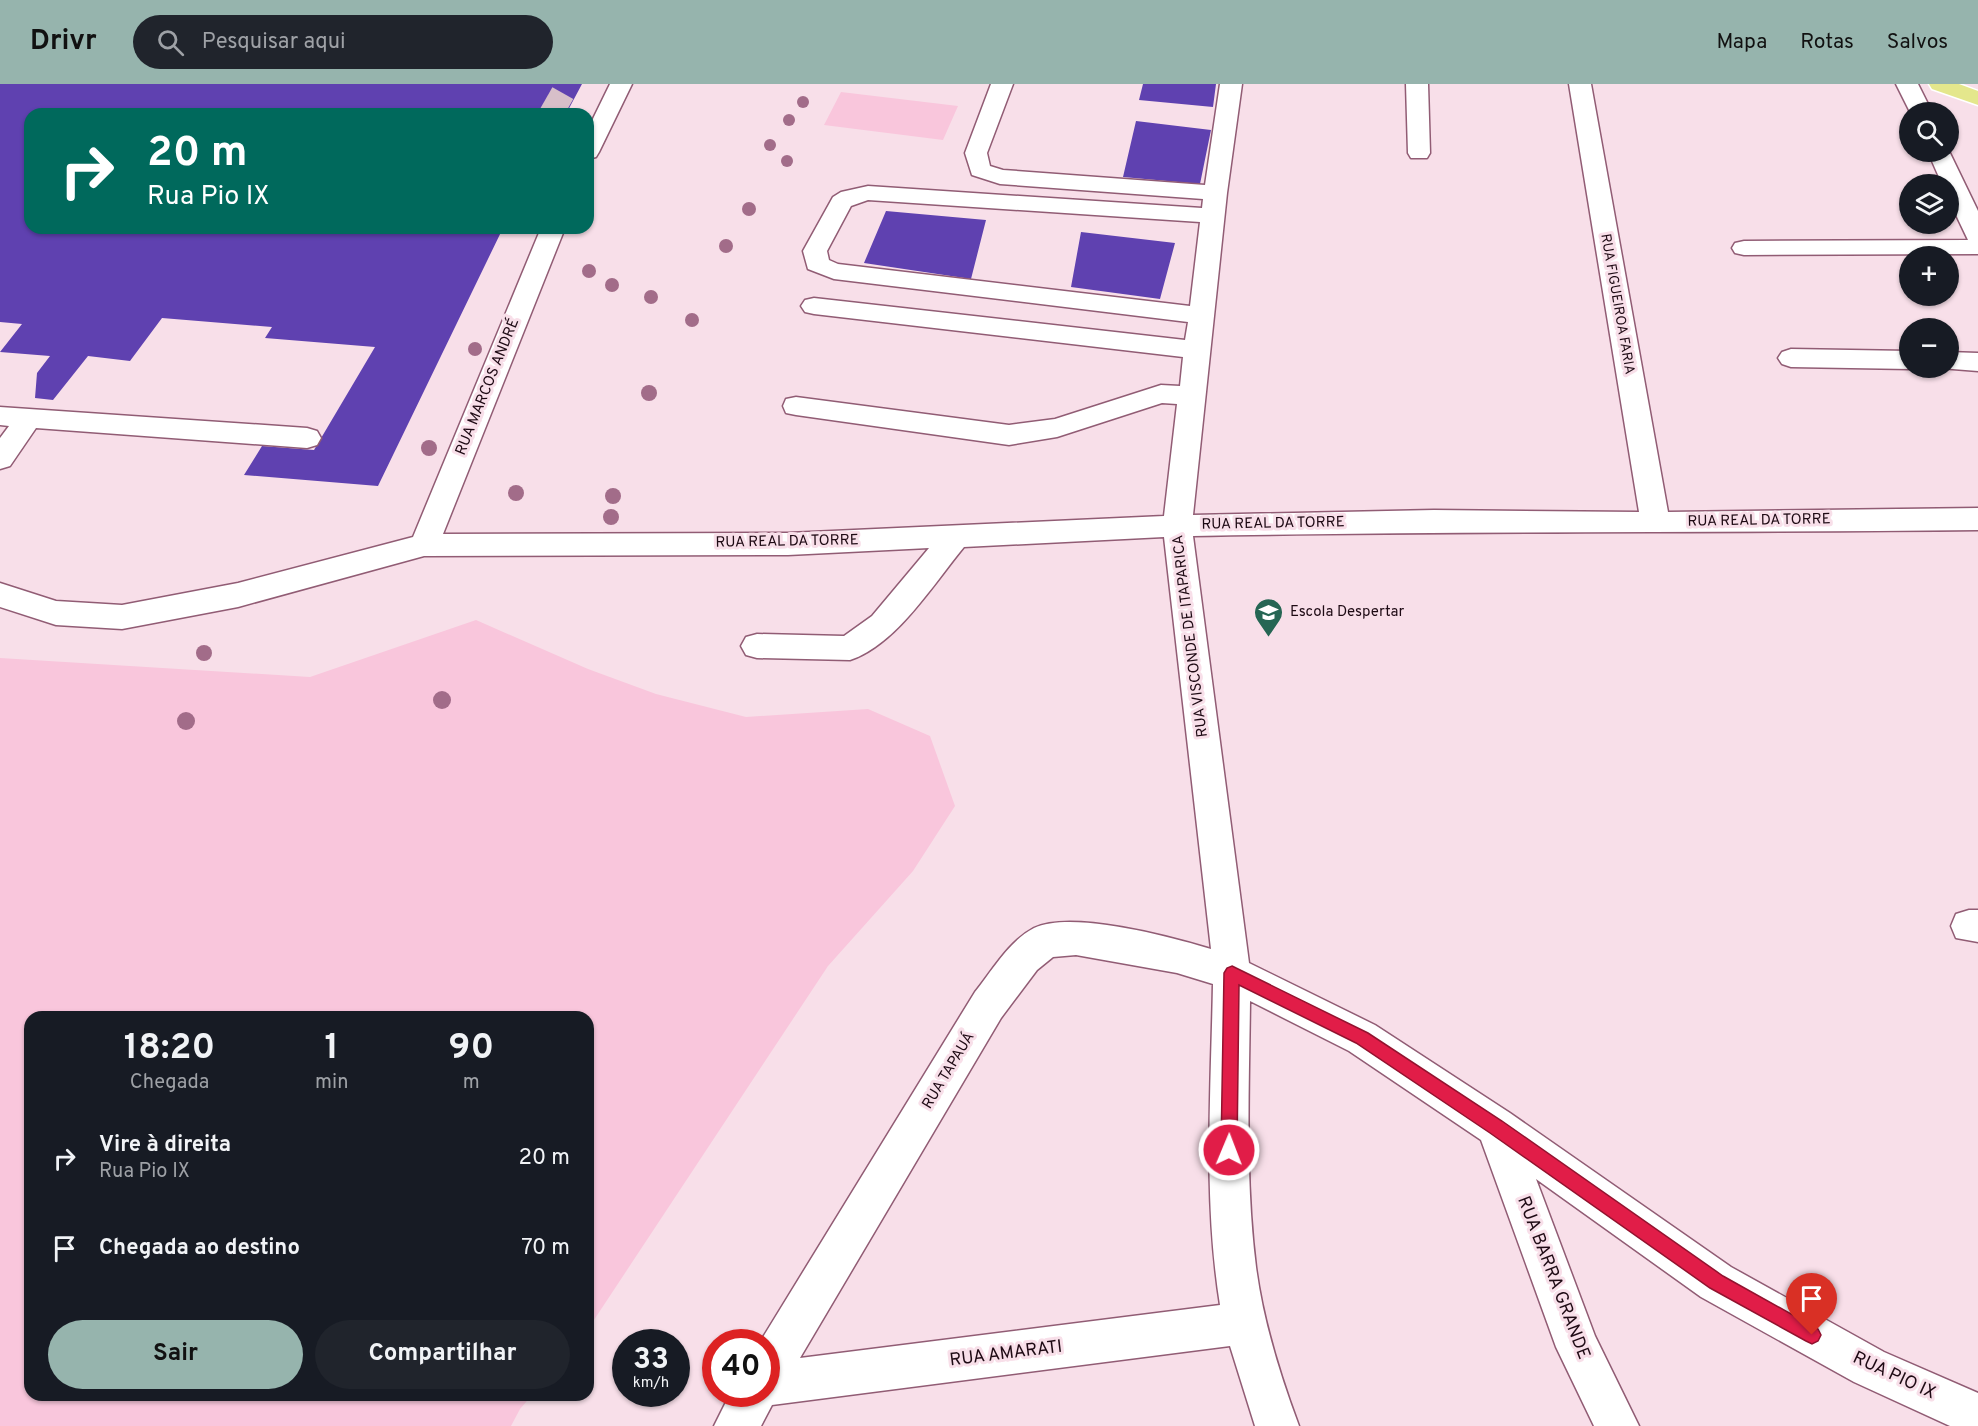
<!DOCTYPE html>
<html lang="pt">
<meta charset="utf-8">
<style>
body{margin:0;font-family:Overpass,sans-serif;background:#20242c;color:#f1f3f6;height:100vh;display:flex;flex-direction:column;font-size:22px;white-space:nowrap}
*{box-sizing:border-box;margin:0}
p{font-size:20px;color:#9ea1a6}
.icon{flex:none;width:33px;height:33px;fill:none;stroke:currentColor;stroke-width:2;stroke-linecap:round;stroke-linejoin:round}
.map{position:relative;flex:1;overflow:hidden}
.panel{position:absolute;left:24px;top:927px;width:570px;height:390px;display:flex;flex-direction:column;background:#171b24;border-radius:18px;box-shadow:0 2px 4px #0004}
.panel>*{flex:none}
.hud{position:absolute;left:24px;top:24px;width:570px;height:126px;border-radius:18px;box-shadow:0 2px 4px #0004;background:#00695c;color:#fff;overflow:hidden}
.buttons{position:absolute;left:1899px;top:18px;display:grid;gap:12px}
.buttons a{display:grid;place-items:center;width:60px;height:60px;border-radius:50%;background:#171b24;box-shadow:0 2px 4px #0004;font-size:30px}
.speed{position:absolute;left:612px;top:1245px;display:flex;gap:12px;font-size:30px;font-weight:700;text-align:center}
.speed>*{display:grid;place-content:center;width:78px;height:78px;border-radius:50%;background:#171b24;box-shadow:0 2px 4px #0004;line-height:1}
.speed small{font-size:15px;font-weight:400}
.speed .limit{border:9px solid #d22;background:#fff;color:#111}
.pin{position:absolute;display:grid;place-items:center;width:51px;height:51px;color:#fff;margin:-62px -26px;border-radius:50% 50% 50% 0;rotate:-45deg;box-shadow:0 0 6px #0007}
.pin .icon{rotate:45deg}
.me{position:absolute;width:66px;margin:-33px;rotate:1deg;stroke-linejoin:round;filter:drop-shadow(0 0 4px #0008)}
.turn{display:flex;align-items:center;gap:21px;height:126px;padding:0 24px;font-size:27px}
.turn .icon{width:78px;height:78px;stroke-width:2.5}
.turn b{display:block;font-size:42px;line-height:51px}
.eta{display:flex;justify-content:space-evenly;align-items:center;height:102px;text-align:center}
.eta b{font-size:36px;font-weight:700;line-height:42px}
.action{display:flex;gap:12px;margin-top:auto;padding:12px 24px}
.action a{flex:1;height:69px;border-radius:36px;background:#96b4ad;color:#111;font-size:24px;font-weight:700;line-height:69px;text-align:center}
.action a+a{background:#20242c;color:#f1f3f6}
ul{padding:0;list-style:none}
li{display:flex;align-items:center;gap:18px;height:90px;padding:0 24px}
li div{flex:1}
li b{display:block;font-size:22px}
li em{font-style:normal}
header{display:flex;align-items:center;gap:36px;box-sizing:border-box;height:84px;padding:0 30px;background:#96b4ad;color:#111}
header strong{font-size:28px}
nav{display:flex;gap:33px;margin-inline-start:auto;font-size:21px}
.search{width:420px;height:54px;background:#20242c;display:flex;align-items:center;gap:15px;box-sizing:border-box;padding:0 21px;border-radius:33px;color:#9ea1a6;font-size:22px}
.map>svg:first-child{display:block}
.green{fill:#f9c6dc}
.building{fill:#5f41b0}
.lines{fill:none;stroke-linecap:round;stroke-linejoin:round}
.minor-tunnel{stroke:#d7bfc9;stroke-width:24;stroke-dasharray:24 12;stroke-linecap:butt}
.minor-casing{stroke:#915c74;stroke-width:3}
.major-casing{stroke:#fff;stroke-width:3}
.minor{fill:#fff;fill-rule:evenodd}
.major{fill:#e4e78c;fill-rule:evenodd}
.tree{fill:#a26c89}
.route{fill:#e11d48;stroke:#92132f;stroke-width:1.5}
.labels{text-anchor:middle;dominant-baseline:central;stroke-width:6;stroke-linejoin:round;paint-order:stroke}
.far-street-label{font-size:14px;fill:#1e0a14;stroke:#f8dfe9}
.street-label{font-size:15px;fill:#1e0a14;stroke:#f8dfe9}
.poi-label{font-size:15px;fill:#1e0a14;stroke:#f8dfe9;text-anchor:start}
.near-street-label{font-size:18px;fill:#1e0a14;stroke:#f8dfe9}
</style>
<header>
<strong>Drivr</strong>
<div class="search"><svg class="icon" aria-label="search" viewBox="0 0 24 24"><circle cx="10" cy="10" r="6"/><path d="M15 15l6 6"/></svg>Pesquisar aqui</div>
<nav><a>Mapa</a><a>Rotas</a><a>Salvos</a></nav>
</header>
<div class="map">
<svg width="1978" height="1342" viewBox="0 0 1978 1342">
<rect width="100%" height="100%" fill="#f8dfe9"/>
<path class="green" d="M 841,8 L 958,22 L 943,56 L 824,41 Z
M 476,536 L 588,585 L 656,610 L 746,633 L 868,625 L 930,652 L 955,722 L 913,787 L 828,882 L 588,1245 L 588,933 L 30,933 L 30,1311 L 532,1311 L 520,1325 L 511,1342 L 0,1342 L 0,574 L 310,593 Z"/>
<path class="building" d="M 0,0 L 582,0 L 566,30 L 30,30 L 30,144 L 503,144 L 378,402 L 244,391 L 262,362 L 314,366 L 375,263 L 265,254 L 272,243 L 162,234 L 130,277 L 88,272 L 53,316 L 35,314 L 37,289 L 50,272 L 0,268 L 22,240 L 0,238 Z
M 1143,0 L 1216,0 L 1213,23 L 1139,16 Z
M 1136,37 L 1211,46 L 1200,100 L 1123,93 Z
M 886,127 L 986,136 L 971,195 L 864,179 Z
M 1081,148 L 1175,159 L 1160,215 L 1071,203 Z"/>
<g class="lines">
<path class="minor-tunnel" d="M 551,30 L 568,0"/>
<defs>
<path id="minor" d="M 610,0 L 632,0 L 599,68 L 596,73 L 588,75 L 588,45 Z
M 991,0 L 1013,0 L 987,69 L 990,82 L 1003,86 L 1205,101 L 1220,0 L 1242,0 L 1227,109 L 1193,431 L 1434,426 L 1639,428 L 1569,0 L 1591,0 L 1668,428 L 1978,424 L 1978,446 C 1716,449 1455,447 1193,452 L 1249,879 L 1375,941 L 1510,1029 L 1731,1183 L 1884,1268 L 1978,1309 L 1978,1342 L 1950,1342 L 1854,1298 L 1701,1213 L 1536,1095 L 1595,1252 L 1639,1342 L 1594,1342 L 1556,1263 L 1481,1056 L 1349,967 L 1250,917 C 1249,1005 1245,1095 1256,1183 C 1263,1237 1280,1291 1299,1342 L 1255,1342 L 1230,1262 L 772,1321 L 761,1342 L 714,1342 L 730,1310 L 766,1310 L 766,1258 L 760,1258 L 975,908 C 992,887 1009,857 1034,844 C 1072,826 1171,853 1211,865 L 1164,453 L 964,463 C 934,499 896,561 850,576 L 757,574 L 746,571 L 741,562 L 746,553 L 757,550 L 844,552 L 872,532 L 929,464 L 788,471 L 424,472 L 238,523 L 122,545 L 56,541 L 0,523 L 0,499 L 56,517 L 122,521 L 238,499 L 413,453 L 541,144 L 565,144 L 443,450 L 788,449 L 1164,432 L 1177,320 L 1162,319 L 1057,353 L 1009,361 L 796,331 L 786,329 L 783,322 L 786,315 L 796,313 L 1009,341 L 1055,335 L 1161,301 L 1180,302 L 1183,273 L 814,230 L 805,228 L 801,222 L 805,216 L 814,214 L 1185,256 L 1188,238 L 834,195 L 808,185 L 803,167 L 833,113 L 841,108 L 868,102 L 1202,124 L 1203,115 L 1000,100 L 972,91 L 965,69 ZM 868,116 L 1200,138 L 1190,222 L 838,180 L 829,176 L 827,167 L 851,122 ZM 1076,871 L 1177,889 L 1213,900 C 1211,1007 1203,1115 1220,1221 L 800,1274 L 1001,934 L 1037,886 L 1053,873 Z
M 1406,0 L 1428,0 L 1430,69 L 1427,74 L 1411,74 L 1408,69 Z
M 1896,0 L 1918,0 L 1932,28 L 1910,28 Z
M 1948,65 L 1978,127 L 1978,170 L 1744,171 L 1735,169 L 1732,164 L 1735,159 L 1744,157 L 1968,156 L 1948,114 L 1948,100 L 1942,100 L 1928,68 Z
M 1791,265 L 1910,267 L 1910,284 L 1914,284 L 1910,285 L 1791,283 L 1782,280 L 1778,274 L 1782,268 Z
M 1948,268 L 1978,269 L 1978,287 L 1940,284 L 1948,284 Z
M 0,323 L 307,344 L 317,347 L 321,354 L 317,361 L 307,364 L 36,344 L 10,382 L 0,385 L 0,354 L 9,342 L 0,341 Z
M 1969,826 L 1978,826 L 1978,858 L 1956,854 L 1951,842 L 1956,830 Z"/>
<path id="major" d="M 1929,0 L 1959,0 L 1978,7 L 1978,21 L 1932,5 Z"/>
</defs>
<use href="#minor" class="minor-casing"/>
<use href="#major" class="major-casing"/>
<use href="#minor" class="minor"/>
<use href="#major" class="major"/>
</g>
<g class="tree">
<circle cx="803" cy="18" r="6"/>
<circle cx="789" cy="36" r="6"/>
<circle cx="770" cy="61" r="6"/>
<circle cx="787" cy="77" r="6"/>
<circle cx="749" cy="125" r="7"/>
<circle cx="726" cy="162" r="7"/>
<circle cx="589" cy="187" r="7"/>
<circle cx="612" cy="201" r="7"/>
<circle cx="651" cy="213" r="7"/>
<circle cx="692" cy="236" r="7"/>
<circle cx="475" cy="265" r="7"/>
<circle cx="649" cy="309" r="8"/>
<circle cx="429" cy="364" r="8"/>
<circle cx="516" cy="409" r="8"/>
<circle cx="613" cy="412" r="8"/>
<circle cx="611" cy="433" r="8"/>
<circle cx="204" cy="569" r="8"/>
<circle cx="442" cy="616" r="9"/>
<circle cx="186" cy="637" r="9"/>
</g>
<path class="route" d="M 1232,882 L 1368,949 L 1502,1037 L 1723,1192 L 1818,1245 L 1821,1251 L 1818,1257 L 1812,1260 L 1806,1257 L 1710,1204 L 1490,1049 L 1356,959 L 1239,901 L 1237,1066 L 1235,1072 L 1229,1074 L 1223,1072 L 1221,1066 L 1224,889 L 1227,884 Z"/>
<defs>
<symbol id="school-pin" viewBox="-11 -11 22 30"><path d="M0 17L-7.5 6A9.5 9.5 0 1 1 7.5 6Z" fill="#266654" stroke="#f8dfe9"/><path d="M0-5L7-2L0 1L-7-2ZM-4 1L0 2.5L4 1V4Q0 6-4 4Z" fill="#fff"/></symbol>
</defs>
<g fill-rule="evenodd">
<use href="#school-pin" x="1252" y="512" width="33" height="45"/>
</g>
<g class="labels">
<g class="far-street-label">
<text transform="translate(1617 220) rotate(80)">RUA FIGUEIROA FARIA</text>
</g>
<g class="street-label">
<text transform="translate(488 303) rotate(-68)">RUA MARCOS ANDRÉ</text>
<text transform="translate(1759 437) rotate(-1)">RUA REAL DA TORRE</text>
<text transform="translate(1273 440) rotate(-1)">RUA REAL DA TORRE</text>
<text transform="translate(787 458) rotate(-1)">RUA REAL DA TORRE</text>
<text transform="translate(1191 552) rotate(-97)">RUA VISCONDE DE ITAPARICA</text>
<text transform="translate(949 987) rotate(-59)">RUA TAPAUÁ</text>
</g>
<g class="poi-label">
<text x="1290" y="528">Escola Despertar</text>
</g>
<g class="near-street-label">
<text transform="translate(1553 1194) rotate(69)">RUA BARRA GRANDE</text>
<text transform="translate(1006 1270) rotate(-7)">RUA AMARATI</text>
<text transform="translate(1894 1292) rotate(25)">RUA PIO IX</text>
</g>
</g>
</svg>
<div class="buttons">
<a><svg class="icon" aria-label="search" viewBox="0 0 24 24"><circle cx="10" cy="10" r="6"/><path d="M15 15l6 6"/></svg></a>
<a><svg class="icon" aria-label="layers" viewBox="0 0 24 24"><path d="M12 4l9 5-9 5-9-5zM3 14l9 5 9-5"/></svg></a>
<a>+</a>
<a>−</a>
</div>
<div class="speed"><div>33<small>km/h</small></div><div class="limit">40</div></div>
<div class="pin" style="left:1812px;top:1251px;background:#d93025"><svg class="icon" aria-label="arrive" viewBox="0 0 24 24"><path d="M6 21V4h12l-3 4 3 4H6"/></svg></div>
<svg class="me" style="left:1229px;top:1066px" viewBox="-20 -20 40 40"><circle r="17" fill="#e11d48" stroke="#fff" stroke-width="3"/><path d="M0-11L8 9 0 5-8 9z" fill="#fff"/></svg>
<div class="hud">
<div class="turn"><svg class="icon" aria-label="right" viewBox="0 0 24 24"><path d="M7 20v-9h11M14 6l5 5-5 5"/></svg><div><b>20 m</b>Rua Pio IX</div></div>
</div>
<section class="panel">
<div class="eta">
<div><b>18:20</b><p>Chegada</p></div>
<div><b>1</b><p>min</p></div>
<div><b>90</b><p>m</p></div>
</div>
<ul>
<li><svg class="icon" aria-label="right" viewBox="0 0 24 24"><path d="M7 20v-9h11M14 6l5 5-5 5"/></svg><div><b>Vire à direita</b><p>Rua Pio IX</p></div><em>20 m</em></li>
<li><svg class="icon" aria-label="arrive" viewBox="0 0 24 24"><path d="M6 21V4h12l-3 4 3 4H6"/></svg><div><b>Chegada ao destino</b></div><em>70 m</em></li>
</ul>
<div class="action"><a>Sair</a><a>Compartilhar</a></div>
</section>
</div>
